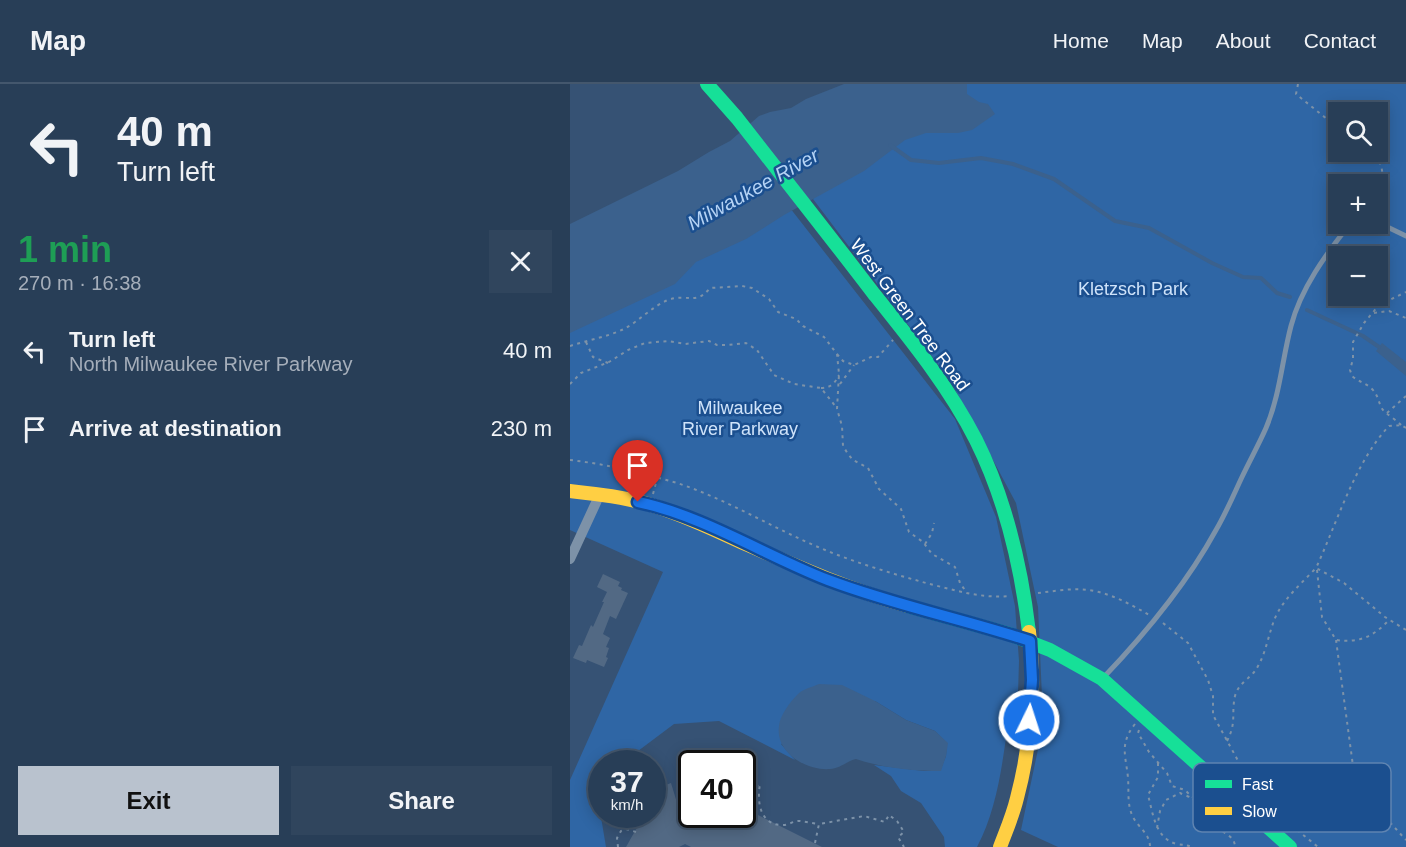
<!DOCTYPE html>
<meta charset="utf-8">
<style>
body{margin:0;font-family:Arial,sans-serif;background:#30455d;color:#f1f3f6;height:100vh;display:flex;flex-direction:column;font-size:22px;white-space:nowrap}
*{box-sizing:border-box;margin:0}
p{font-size:20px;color:#a5aeba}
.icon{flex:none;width:33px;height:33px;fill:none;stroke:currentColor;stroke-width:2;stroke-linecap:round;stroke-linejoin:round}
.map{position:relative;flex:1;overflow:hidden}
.details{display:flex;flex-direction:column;background:#283e57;width:570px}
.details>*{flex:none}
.banner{background:#283e57;color:#f1f3f6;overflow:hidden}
.controls{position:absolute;left:758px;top:18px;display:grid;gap:12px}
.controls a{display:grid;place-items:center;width:60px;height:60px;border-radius:0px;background:#283e57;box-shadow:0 3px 15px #0003,0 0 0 2px #44576d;font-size:30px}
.speed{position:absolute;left:18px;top:666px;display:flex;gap:12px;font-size:30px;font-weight:700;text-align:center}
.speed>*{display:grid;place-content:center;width:78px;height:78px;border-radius:50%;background:#283e57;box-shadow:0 3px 15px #0003,0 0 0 2px #44576d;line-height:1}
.speed small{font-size:15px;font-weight:400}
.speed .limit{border:3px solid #111;border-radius:9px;background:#fff;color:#111}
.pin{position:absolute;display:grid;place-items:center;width:51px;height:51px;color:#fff;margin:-62px -26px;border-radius:50% 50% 50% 0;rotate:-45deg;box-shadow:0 0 6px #0007}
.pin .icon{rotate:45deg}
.me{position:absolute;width:66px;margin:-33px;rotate:4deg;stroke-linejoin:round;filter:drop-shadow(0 0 4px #0008)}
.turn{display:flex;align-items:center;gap:21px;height:126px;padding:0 18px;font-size:27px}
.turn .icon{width:78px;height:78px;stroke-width:2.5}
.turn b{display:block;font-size:42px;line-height:51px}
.round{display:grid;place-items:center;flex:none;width:63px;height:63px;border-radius:0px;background:#30455d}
.head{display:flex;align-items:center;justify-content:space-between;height:102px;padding:0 18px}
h1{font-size:36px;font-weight:700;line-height:45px;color:#1e9e55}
.action{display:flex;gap:12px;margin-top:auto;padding:12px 18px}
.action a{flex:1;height:69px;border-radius:0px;background:#b9c2ce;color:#111;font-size:24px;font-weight:700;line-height:69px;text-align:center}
.action a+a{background:#30455d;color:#f1f3f6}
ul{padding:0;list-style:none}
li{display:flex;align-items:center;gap:18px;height:78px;padding:0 18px}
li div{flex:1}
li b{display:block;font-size:22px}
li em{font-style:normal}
header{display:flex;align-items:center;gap:36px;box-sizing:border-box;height:84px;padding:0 30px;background:#283e57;border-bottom:2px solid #44576d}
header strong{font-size:28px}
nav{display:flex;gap:33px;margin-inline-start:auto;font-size:21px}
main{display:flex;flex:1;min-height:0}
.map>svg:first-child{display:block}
.green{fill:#2f66a5;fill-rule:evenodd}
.water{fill:#3b618d}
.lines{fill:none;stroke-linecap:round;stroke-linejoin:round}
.stream{stroke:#3b618d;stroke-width:4}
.building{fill:#526984}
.path{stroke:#7d92a8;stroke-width:2;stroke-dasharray:3 4.5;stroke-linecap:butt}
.lane{stroke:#7d92a8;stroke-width:5}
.street{stroke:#7d92a8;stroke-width:10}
.fast{stroke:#16e098;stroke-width:14}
.slow{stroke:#ffcf43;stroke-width:14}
.route-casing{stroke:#114b97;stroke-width:15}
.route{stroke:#1a73e8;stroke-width:10}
.labels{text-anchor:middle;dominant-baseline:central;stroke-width:5;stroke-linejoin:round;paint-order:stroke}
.park-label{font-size:18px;fill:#cfe3fa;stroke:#1b4f8f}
.street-label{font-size:18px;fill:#fff;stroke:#1b4f8f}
.water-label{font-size:20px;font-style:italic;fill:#b5d3f5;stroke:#1b4f8f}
.key{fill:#1b4f8f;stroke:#5f84b1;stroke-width:1.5}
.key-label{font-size:16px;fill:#fff}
</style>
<header>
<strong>Map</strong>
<nav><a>Home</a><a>Map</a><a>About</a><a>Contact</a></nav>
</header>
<main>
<section class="details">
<div class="banner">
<div class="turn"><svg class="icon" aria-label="left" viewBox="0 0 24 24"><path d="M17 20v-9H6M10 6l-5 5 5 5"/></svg><div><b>40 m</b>Turn left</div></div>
</div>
<div class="head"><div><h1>1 min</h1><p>270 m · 16:38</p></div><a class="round"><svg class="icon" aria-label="close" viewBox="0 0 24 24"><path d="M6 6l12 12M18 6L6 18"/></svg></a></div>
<ul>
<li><svg class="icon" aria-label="left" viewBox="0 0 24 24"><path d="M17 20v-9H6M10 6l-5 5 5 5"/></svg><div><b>Turn left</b><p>North Milwaukee River Parkway</p></div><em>40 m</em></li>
<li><svg class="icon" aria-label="arrive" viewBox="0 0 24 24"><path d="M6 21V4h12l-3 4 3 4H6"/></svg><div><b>Arrive at destination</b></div><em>230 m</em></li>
</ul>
<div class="action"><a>Exit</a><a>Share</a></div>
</section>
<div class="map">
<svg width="836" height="763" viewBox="0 0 836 763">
<rect width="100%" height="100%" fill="#365274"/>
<path class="green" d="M 326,0 L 836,0 L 836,763 L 488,763 L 451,746 L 470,656 L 472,613 L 468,523 L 446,419 L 380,296 L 243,115 ZM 768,28 L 807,28 L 807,68 L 768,68 ZM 768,100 L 807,100 L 807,140 L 768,140 ZM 768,172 L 807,172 L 807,212 L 768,212 Z
M 220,124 L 385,335 L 426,433 L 445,522 L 449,577 L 447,643 L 438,640 C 432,682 427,725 407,763 L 375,763 L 374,753 L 351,719 L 331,707 L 321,692 L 304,681 L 354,687 L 370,687 L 376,672 L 377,659 L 365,647 L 336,636 L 305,617 L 211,660 L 225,676 L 149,637 L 104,640 L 56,676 L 54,679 L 32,680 L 31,733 L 36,763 L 0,763 L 0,696 L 93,488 L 0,446 L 0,184 Z"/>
<path class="water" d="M 274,0 L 397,0 L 397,10 L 409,18 L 418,20 L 425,30 L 402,46 L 388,49 L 356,49 L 335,56 L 294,87 L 214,131 L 176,155 L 126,178 L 105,200 L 0,249 L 0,140 L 108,87 L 139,68 L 160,57 L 189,32 L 200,28 L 221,24 L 236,15 Z
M 812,259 L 836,278 L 836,292 L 806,267 Z
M 249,600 L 272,601 L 305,617 L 336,636 L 365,647 L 378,659 L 376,672 L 371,687 C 342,687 313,684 286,675 C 277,677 269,685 260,685 C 237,687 205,669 209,642 C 210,631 220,618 228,610 C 233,605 242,603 249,600 Z"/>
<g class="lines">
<path class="stream" d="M 320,61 L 341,76 L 369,79 L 411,74 L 443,80 L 484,95 L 545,137 L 579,144 L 642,179 L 673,193 L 691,194 L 707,209 L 720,213
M 737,226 L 793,252 L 809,263"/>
</g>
<path class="building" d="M 33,490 L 50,498 L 48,502 L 52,504 L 51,506 L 58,509 L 46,535 L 40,532 L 33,550 L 40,554 L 36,563 L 39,564 L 36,573 L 38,574 L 34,583 L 17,576 L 16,579 L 3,574 L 9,561 L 12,562 L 21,541 L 23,543 L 34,518 L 32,518 L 37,508 L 27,503 Z
M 122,695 L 122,730 L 172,730 L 174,726 L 177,728 L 178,726 L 252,763 L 121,763 L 115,760 L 109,763 L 56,763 L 69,740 L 49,730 L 82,730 L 82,706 L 101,699 L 108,722 Z"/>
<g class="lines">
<path class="path" d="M 728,0 L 726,10 L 768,44
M 798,68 C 801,70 807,74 809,77 C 816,89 812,119 807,130
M 804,229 L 819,227 L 836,234
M 16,258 L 23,273 L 38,279
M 0,262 C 18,256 37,253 54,245 C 69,237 83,222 98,216 C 117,209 126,222 140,204 L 172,202 L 182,204 L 199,215 L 208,228 L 226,235 L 233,242 L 254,253 L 267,270 L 269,290 L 267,325 L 272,342 L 273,362 L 278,370 L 283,376 L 298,384 L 309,405 L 331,425 L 339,448 L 353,458 L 362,470 L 385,483 L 390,499 L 397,509
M 267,270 L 273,277 L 284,281 L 301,273 L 308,273 L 323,256
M 0,300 L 11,289 L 39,278 L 58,266 L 75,259 L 98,257 L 115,260 L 139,257 L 147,261 L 157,261 L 176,259 L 187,266 L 204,291 L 224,300 L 251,304 L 266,323
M 270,300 L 284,281
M 251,304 C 261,304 265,299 269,291
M 817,329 L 836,312
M 831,341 C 826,336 818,331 813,326 C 808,319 809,312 802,305 C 796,299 789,298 782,292 L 780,286 L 783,275 L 783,258 L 794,239 L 809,221 L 836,208
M 836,344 L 831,341 L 819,342 C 785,378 767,439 746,484 L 774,499 L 815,533 L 836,546
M 0,376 C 36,380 72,389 107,399 C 156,415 201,443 248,463 C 283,478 320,489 356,499 C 384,506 412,515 441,512
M 83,410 L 87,395
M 355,460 L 362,449 L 364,439
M 747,486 L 752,533 L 766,556 C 789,559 803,553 819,536
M 468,509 C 486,507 505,503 524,507 C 544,511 562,521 579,531
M 593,539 L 618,559 L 638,596 L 643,612 L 643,631 L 689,715 L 748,763
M 766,556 L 783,682 L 805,722 L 836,756
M 565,640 C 549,660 556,672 558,694 C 559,706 557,719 562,731 C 567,743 580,749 580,763
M 569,646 L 568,649 L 579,668 L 597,689 L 602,702 L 615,706 L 622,713
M 657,657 C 667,638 661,630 665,612 C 668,600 679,595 685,587 C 696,571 698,551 705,534 C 714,514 731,500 746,484
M 588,679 L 588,693 L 578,711 C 583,729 585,755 607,760 C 613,761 617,761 622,763
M 172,709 L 190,700 C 187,716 189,740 211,741 C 218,742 224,736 230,737 C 236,738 242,739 249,740
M 159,731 L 159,730
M 587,744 L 590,727 L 596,716 L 610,709 C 614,711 621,713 623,715 C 630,722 631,733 639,739 C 648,747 665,750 665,763
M 245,759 L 249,740 L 294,732 L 315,738 L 319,731 L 327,737 L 334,748 L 328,753 L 334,763
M 48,763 L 47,754 L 51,747 L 56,745 L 66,748"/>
<path class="lane" d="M 807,138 L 836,152
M 533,594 C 576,549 616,501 646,446 C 656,429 664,410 672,393 C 680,376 689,360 696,344 C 710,311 712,276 721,242 C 731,204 756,170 780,140"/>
<path class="street" d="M 0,475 L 30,410"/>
<path class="fast" d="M 137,0 L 167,34 C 213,93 259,151 304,210 C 341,256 379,303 406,356 C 436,416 451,481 459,548
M 338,522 L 439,550 L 480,566 L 532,595 L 720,763"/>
<path class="slow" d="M 0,407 C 27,410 55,413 81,421 C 112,430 142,445 171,458 C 226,482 280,506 338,522
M 430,763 C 436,747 443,731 447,714 C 461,661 466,602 459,548"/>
</g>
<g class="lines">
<defs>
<path id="route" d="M 68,418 C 134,432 196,472 258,496 C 324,521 393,535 460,557 L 462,596 L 459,636"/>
</defs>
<use href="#route" class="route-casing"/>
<use href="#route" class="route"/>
</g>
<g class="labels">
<g class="park-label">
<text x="563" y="205">Kletzsch Park</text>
<text x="170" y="324">Milwaukee<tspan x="170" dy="21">River Parkway</tspan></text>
</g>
<g class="street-label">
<text transform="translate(340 231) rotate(53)">West Green Tree Road</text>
</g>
<g class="water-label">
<text transform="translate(183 105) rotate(-29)">Milwaukee River</text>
</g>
</g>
<rect x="623" y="679" width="198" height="69" rx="9" class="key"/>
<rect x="635" y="696" width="27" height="8" fill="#16e098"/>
<rect x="635" y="723" width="27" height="8" fill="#ffcf43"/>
<g class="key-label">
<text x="672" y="706">Fast</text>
<text x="672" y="733">Slow</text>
</g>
</svg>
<div class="controls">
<a><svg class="icon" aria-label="search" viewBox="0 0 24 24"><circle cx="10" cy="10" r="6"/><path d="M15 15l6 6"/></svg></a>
<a>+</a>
<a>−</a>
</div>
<div class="speed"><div>37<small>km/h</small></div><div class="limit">40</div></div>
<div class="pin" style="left:68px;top:418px;background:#d93025"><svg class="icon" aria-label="arrive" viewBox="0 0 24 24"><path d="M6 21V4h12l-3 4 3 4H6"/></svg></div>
<svg class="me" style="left:459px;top:636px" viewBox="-20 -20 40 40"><circle r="17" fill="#1a73e8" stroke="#fff" stroke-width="3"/><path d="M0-11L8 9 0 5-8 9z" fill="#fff"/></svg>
</div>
</main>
